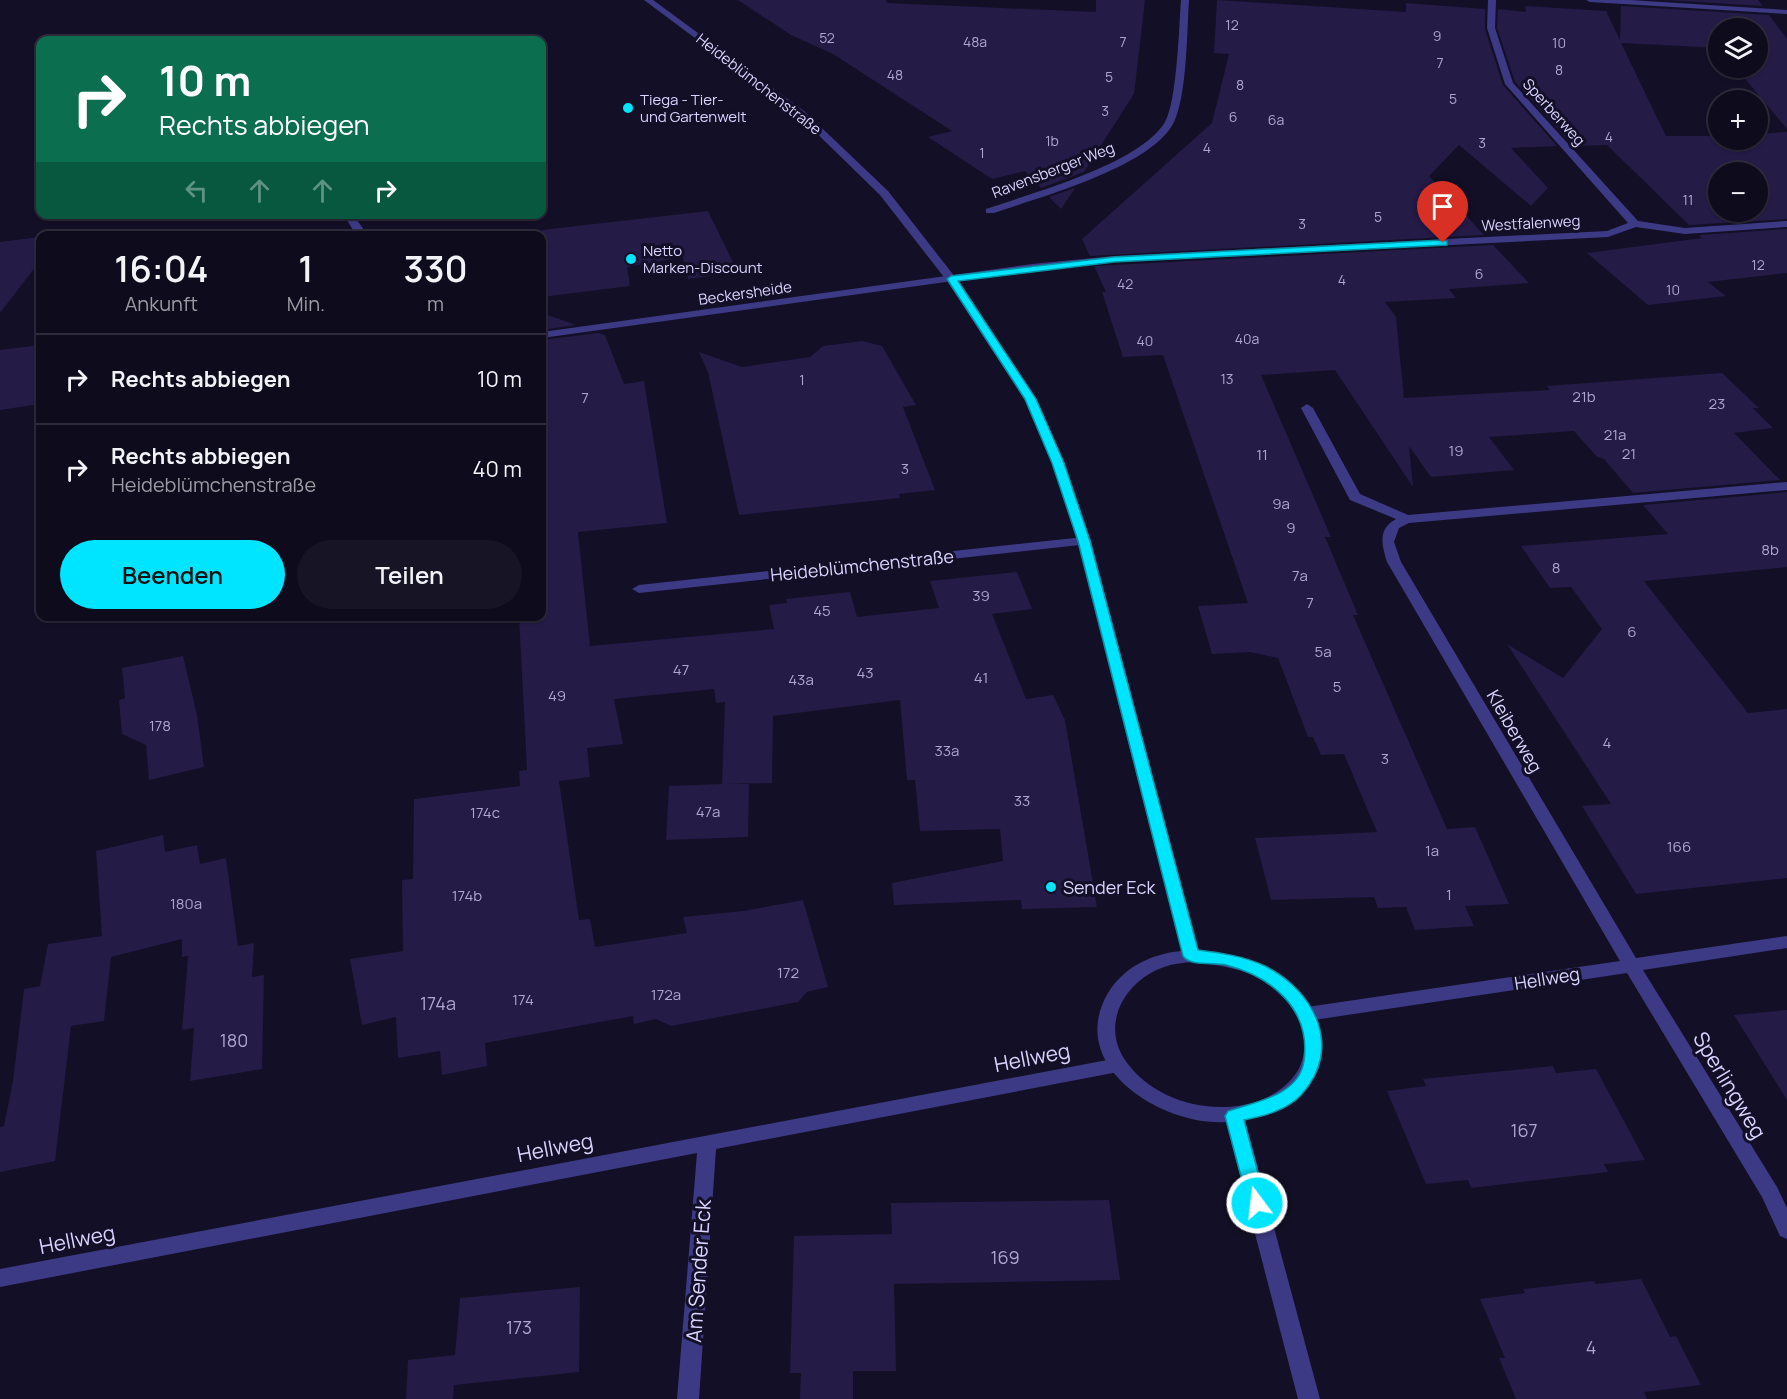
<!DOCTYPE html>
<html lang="de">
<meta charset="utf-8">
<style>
body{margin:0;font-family:Manrope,sans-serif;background:#171425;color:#f1f3f6;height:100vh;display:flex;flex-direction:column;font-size:22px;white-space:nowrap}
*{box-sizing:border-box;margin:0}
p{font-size:20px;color:#9b9ba3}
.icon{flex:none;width:33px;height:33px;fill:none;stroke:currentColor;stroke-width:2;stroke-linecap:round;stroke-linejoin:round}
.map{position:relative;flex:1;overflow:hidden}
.drawer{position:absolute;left:36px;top:231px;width:510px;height:390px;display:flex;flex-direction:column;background:#0e0b1c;border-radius:12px;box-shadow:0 2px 4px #0004,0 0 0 2px #2e2b3b}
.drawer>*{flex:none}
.banner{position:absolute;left:36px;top:36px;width:510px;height:183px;border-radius:12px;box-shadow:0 2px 4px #0004,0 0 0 2px #2e2b3b;background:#0b6e4f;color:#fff;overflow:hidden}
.controls{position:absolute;left:1708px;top:18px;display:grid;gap:12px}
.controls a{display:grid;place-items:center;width:60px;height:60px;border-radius:50%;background:#0e0b1c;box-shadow:0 2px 4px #0004,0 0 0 2px #2e2b3b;font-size:30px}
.pin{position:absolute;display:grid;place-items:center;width:51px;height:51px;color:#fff;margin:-62px -26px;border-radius:50% 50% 50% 0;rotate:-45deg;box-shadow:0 0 6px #0007}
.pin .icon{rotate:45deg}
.me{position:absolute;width:66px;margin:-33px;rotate:345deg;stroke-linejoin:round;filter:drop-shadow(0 0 4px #0008)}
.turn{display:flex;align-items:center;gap:21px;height:126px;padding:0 24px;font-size:27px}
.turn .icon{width:78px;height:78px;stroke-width:2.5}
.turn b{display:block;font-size:42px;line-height:51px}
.lanes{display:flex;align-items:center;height:57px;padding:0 24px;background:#0003;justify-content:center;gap:30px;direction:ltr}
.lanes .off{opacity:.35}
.eta{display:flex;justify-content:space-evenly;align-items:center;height:102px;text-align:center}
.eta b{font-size:36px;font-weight:600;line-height:42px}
.action{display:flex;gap:12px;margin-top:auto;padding:12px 24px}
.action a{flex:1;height:69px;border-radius:36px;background:#00e5ff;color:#111;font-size:24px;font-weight:600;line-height:69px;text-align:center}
.action a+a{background:#171425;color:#f1f3f6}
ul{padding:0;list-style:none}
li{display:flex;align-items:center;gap:18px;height:90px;padding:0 24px;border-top:2px solid #2e2b3b}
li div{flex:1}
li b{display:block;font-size:22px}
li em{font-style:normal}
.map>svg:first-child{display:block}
.building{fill:#241b47;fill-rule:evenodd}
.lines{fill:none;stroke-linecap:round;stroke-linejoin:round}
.minor{fill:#3d3a85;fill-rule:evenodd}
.tertiary{fill:#3d3a85;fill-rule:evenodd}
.route{fill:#00e5ff;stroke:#0095a6;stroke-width:1.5}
.poi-dot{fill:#00e5ff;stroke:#130f26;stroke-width:2}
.labels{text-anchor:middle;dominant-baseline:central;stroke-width:6;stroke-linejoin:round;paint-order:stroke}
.far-number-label{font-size:14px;fill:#aca6d1}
.far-street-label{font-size:15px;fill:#d9d4ff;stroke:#130f26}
.far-poi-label{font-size:15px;fill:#d9d4ff;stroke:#130f26;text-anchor:start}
.number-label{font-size:15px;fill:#aca6d1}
.street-label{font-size:18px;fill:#d9d4ff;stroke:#130f26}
.poi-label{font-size:18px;fill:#d9d4ff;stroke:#130f26;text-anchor:start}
.near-number-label{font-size:18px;fill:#aca6d1}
.near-street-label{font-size:21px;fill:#d9d4ff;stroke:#130f26}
</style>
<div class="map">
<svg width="1787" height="1399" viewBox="0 0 1787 1399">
<rect width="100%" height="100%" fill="#130f26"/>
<path class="building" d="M 738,0 L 886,0 L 887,3 L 1096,12 L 1096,0 L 1145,0 L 1134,94 L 1084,172 L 1041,188 L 1025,171 L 992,179 L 928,137 L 952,131 L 833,54 L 791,35 Z
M 1217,0 L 1406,12 L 1406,3 L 1485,9 L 1485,29 L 1503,85 L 1557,146 L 1511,148 L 1548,188 L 1531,206 L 1459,145 L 1429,176 L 1484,235 L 1090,256 L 1082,239 L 1212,123 L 1229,54 L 1214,53 Z
M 1665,0 L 1758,0 L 1763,6 Z
M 1525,6 L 1606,11 L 1620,40 L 1621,6 L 1769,15 L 1787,39 L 1787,129 L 1736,68 L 1758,68 L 1758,28 L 1719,28 L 1719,48 L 1621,43 L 1666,136 L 1719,136 L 1719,140 L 1758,140 L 1758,134 L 1787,132 L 1787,219 L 1689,225 L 1607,145 L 1573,146 L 1515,82 L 1497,28 L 1498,9 L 1526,12 ZM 1719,172 L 1758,172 L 1758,212 L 1719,212 Z
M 1075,188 L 1061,209 L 1049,197 L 1066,191 Z
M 708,211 L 738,272 L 688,279 L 683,257 L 627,267 L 630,286 L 542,297 L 542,230 Z
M 1787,229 L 1787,273 L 1708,282 L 1726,296 L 1648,305 L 1587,253 L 1702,238 L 1699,235 Z
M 40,237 L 40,261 L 0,313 L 0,242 Z
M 1493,245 L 1529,283 L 1449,289 L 1456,298 L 1385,302 L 1396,317 L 1404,398 L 1550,390 L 1547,386 L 1722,373 L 1759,408 L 1753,408 L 1773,428 L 1734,433 L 1780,480 L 1633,493 L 1604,459 L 1597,457 L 1574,431 L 1489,437 L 1514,470 L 1431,477 L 1409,446 L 1413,487 L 1335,370 L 1261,375 L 1331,537 L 1325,537 L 1358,615 L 1353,615 L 1447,829 L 1475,827 L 1509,904 L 1465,906 L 1474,926 L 1415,930 L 1406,907 L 1378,908 L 1374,897 L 1271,900 L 1255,838 L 1377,832 L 1344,754 L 1321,755 L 1313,737 L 1308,737 L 1278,658 L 1250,652 L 1212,654 L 1198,606 L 1248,603 L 1163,355 L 1123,357 L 1102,292 L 1106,292 L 1094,266 Z
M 542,313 L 576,325 L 542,330 Z
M 598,333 L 605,335 L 624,384 L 644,381 L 667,523 L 578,532 L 590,646 L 774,629 L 769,605 L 787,603 L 786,599 L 850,592 L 857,617 L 939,608 L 930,581 L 1017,572 L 1032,609 L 992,614 L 1026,699 L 1053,695 L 1065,720 L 1097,907 L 1022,909 L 1021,900 L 894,905 L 892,883 L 1003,861 L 1000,829 L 920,831 L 915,780 L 907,780 L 900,700 L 773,716 L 772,783 L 722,784 L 725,702 L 716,703 L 714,689 L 614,699 L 623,744 L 587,748 L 590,777 L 559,781 L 579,920 L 590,919 L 595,947 L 687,933 L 683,917 L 743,911 L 803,900 L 828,987 L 807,992 L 798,1002 L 671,1026 L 656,1019 L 634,1024 L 633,1016 L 485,1043 L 487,1066 L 442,1075 L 440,1051 L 398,1058 L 396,1017 L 362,1025 L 350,959 L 403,951 L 402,880 L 413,879 L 414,799 L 520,786 L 519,771 L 527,770 L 519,616 L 542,616 L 542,340 Z
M 862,341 L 882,346 L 916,405 L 903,407 L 935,490 L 899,494 L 900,498 L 739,515 L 708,372 L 699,352 L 742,367 L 810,357 L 823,346 Z
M 40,345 L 40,404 L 0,410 L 0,350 Z
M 1787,492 L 1787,567 L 1644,581 L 1748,713 L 1787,709 L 1787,878 L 1636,894 L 1582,806 L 1611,804 L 1507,644 L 1563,678 L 1602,629 L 1571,587 L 1550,588 L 1521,546 L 1668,534 L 1643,505 Z
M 183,656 L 197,715 L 204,767 L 149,780 L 146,745 L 122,734 L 119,700 L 125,698 L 122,668 Z
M 749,783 L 748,837 L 666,840 L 669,786 Z
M 163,835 L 165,852 L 197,845 L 200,864 L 226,858 L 238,946 L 254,943 L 252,977 L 264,975 L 262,1069 L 190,1081 L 194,1028 L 182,1030 L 188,956 L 182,957 L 182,939 L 111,957 L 104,1021 L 71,1026 L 55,1161 L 0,1172 L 0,1127 L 4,1126 L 13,1081 L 24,989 L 40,986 L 48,944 L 102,936 L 96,851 Z
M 1787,1010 L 1787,1100 L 1734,1015 Z
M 1553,1066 L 1556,1073 L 1596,1069 L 1645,1160 L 1604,1164 L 1608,1172 L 1471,1188 L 1468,1180 L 1426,1184 L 1387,1091 L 1426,1086 L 1423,1079 Z
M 1109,1200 L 1120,1280 L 894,1284 L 896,1371 L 853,1371 L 853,1399 L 800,1399 L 801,1373 L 790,1373 L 794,1236 L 892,1234 L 891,1203 Z
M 1641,1279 L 1670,1337 L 1676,1336 L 1701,1385 L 1644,1392 L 1647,1399 L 1516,1399 L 1499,1358 L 1505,1358 L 1480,1299 L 1525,1293 L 1523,1289 L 1594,1281 L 1596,1284 Z
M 580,1287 L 579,1372 L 454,1385 L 453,1399 L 406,1399 L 408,1360 L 455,1355 L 460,1298 Z"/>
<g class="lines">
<path class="minor" d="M 1181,0 L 1189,0 C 1187,31 1187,95 1174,122 C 1152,167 1040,197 994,213 L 986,213 L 986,209 C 1032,193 1140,164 1165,122 C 1177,101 1179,26 1181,0 Z
M 1488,0 L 1496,0 L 1495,28 L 1513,83 L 1638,221 L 1685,228 L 1787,221 L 1787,227 L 1685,234 L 1636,227 L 1608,237 L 1114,262 L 1032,270 L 542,338 L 542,332 L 1032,264 L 1114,256 L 1607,231 L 1628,223 L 1505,84 L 1487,28 Z
M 1586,0 L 1630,0 L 1787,10 L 1787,14 L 1590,2 Z
M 343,214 L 353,214 L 368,236 L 357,236 Z
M 1307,404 L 1313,408 L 1360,494 L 1408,515 L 1787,482 L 1787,490 L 1409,523 L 1399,528 L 1394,542 L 1401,562 L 1636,958 L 1787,936 L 1787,948 L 1643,970 L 1777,1187 L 1787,1208 L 1787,1239 L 1780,1236 L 1762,1197 L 1627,973 L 1307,1021 L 1301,1019 L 1298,1014 L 1301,1009 L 1307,1007 L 1620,961 L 1387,562 C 1382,546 1377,529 1396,519 L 1350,500 L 1301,408 Z
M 1084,537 L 1089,538 L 1091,541 L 1089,544 L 639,593 L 632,589 L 639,585 Z
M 1118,1058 L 1125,1060 L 1127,1065 L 1125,1070 L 1118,1072 L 716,1149 L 699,1399 L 677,1399 L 697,1153 L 0,1287 L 0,1269 Z"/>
<path class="tertiary" d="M 644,0 L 653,0 L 804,111 L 888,191 L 955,277 L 1036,399 L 1064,463 L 1091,541 L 1198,950 C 1227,953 1257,959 1281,975 C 1296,985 1308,1001 1315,1017 C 1340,1075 1295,1107 1245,1120 L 1320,1399 L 1298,1399 L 1226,1122 C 1162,1126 1065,1066 1108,993 C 1124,967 1151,954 1181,951 L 1077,541 L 1052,463 L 1024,399 L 947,281 L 880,195 L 798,115 ZM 1191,962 C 1209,964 1227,966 1245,972 C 1275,983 1307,1014 1304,1049 C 1303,1072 1287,1087 1268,1097 C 1221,1119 1155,1104 1125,1060 C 1100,1023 1126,980 1164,967 C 1172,964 1182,963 1191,962 Z"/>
</g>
<path class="route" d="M 1443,240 L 1447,241 L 1447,245 L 1114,262 L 958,281 L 1036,399 L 1064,463 L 1090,541 L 1198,950 C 1221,953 1244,956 1265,966 C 1315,991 1343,1048 1302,1094 C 1288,1110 1264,1116 1244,1120 L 1266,1203 L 1263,1208 L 1257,1210 L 1250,1208 L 1248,1203 L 1225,1116 L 1228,1111 C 1254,1102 1299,1096 1304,1061 C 1311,1010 1273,977 1226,965 C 1215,962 1190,967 1183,956 L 1078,541 L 1052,463 L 1025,399 L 947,279 L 951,276 L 1114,257 Z"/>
<g class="poi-dot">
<circle cx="628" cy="108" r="6"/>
<circle cx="631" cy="259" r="6"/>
<circle cx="1051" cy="887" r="6"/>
</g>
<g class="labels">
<g class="far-number-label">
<text x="1232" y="24">12</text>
<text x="1437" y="35">9</text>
<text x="827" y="37">52</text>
<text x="975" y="41">48a</text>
<text x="1123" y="41">7</text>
<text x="1559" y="42">10</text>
<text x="1440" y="62">7</text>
<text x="1559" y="69">8</text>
<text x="895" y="74">48</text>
<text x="1109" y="76">5</text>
<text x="1240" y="84">8</text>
<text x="1453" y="98">5</text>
<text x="1105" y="110">3</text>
<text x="1233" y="116">6</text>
<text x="1276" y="119">6a</text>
<text x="1609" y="136">4</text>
<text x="1052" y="140">1b</text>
<text x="1482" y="142">3</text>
<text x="1207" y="147">4</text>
<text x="982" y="152">1</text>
<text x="1688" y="199">11</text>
<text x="1378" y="216">5</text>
<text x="1302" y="223">3</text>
<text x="1758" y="264">12</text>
<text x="1479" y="273">6</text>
<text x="1342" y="279">4</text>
<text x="1125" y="283">42</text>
<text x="1673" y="289">10</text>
<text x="1247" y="338">40a</text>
<text x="1145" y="340">40</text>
<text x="1227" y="378">13</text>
<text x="802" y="379">1</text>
</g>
<g class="far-street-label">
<text transform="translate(759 84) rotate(38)">Heideblümchenstraße</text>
<text transform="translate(1554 112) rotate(48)">Sperberweg</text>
<text transform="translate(1053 170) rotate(-21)">Ravensberger Weg</text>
<text transform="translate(1531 223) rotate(-3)">Westfalenweg</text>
<text transform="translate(745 293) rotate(-8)">Beckersheide</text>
</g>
<g class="far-poi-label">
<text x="640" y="99">Tiega - Tier-<tspan x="640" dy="17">und Gartenwelt</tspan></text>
<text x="643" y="250">Netto<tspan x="643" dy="17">Marken-Discount</tspan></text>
</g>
<g class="number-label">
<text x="1584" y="396">21b</text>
<text x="585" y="397">7</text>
<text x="1717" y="403">23</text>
<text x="1615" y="434">21a</text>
<text x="1456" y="450">19</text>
<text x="1629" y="453">21</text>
<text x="1262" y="454">11</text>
<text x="905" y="468">3</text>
<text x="1281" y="503">9a</text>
<text x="1291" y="527">9</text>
<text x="1770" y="549">8b</text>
<text x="1556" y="567">8</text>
<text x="1300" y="575">7a</text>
<text x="981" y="595">39</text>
<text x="1310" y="602">7</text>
<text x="822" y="610">45</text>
<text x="1632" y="631">6</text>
<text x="1323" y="651">5a</text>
<text x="681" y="669">47</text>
<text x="865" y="672">43</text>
<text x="981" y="677">41</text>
<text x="801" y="679">43a</text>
<text x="1337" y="686">5</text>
<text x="557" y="695">49</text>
<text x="160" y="725">178</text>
<text x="1607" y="742">4</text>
<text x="947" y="750">33a</text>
<text x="1385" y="758">3</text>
<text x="1022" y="800">33</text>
<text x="708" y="811">47a</text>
<text x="485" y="812">174c</text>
<text x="1679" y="846">166</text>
<text x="1432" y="850">1a</text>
<text x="1449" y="894">1</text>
<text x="467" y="895">174b</text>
<text x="186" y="903">180a</text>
<text x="788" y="972">172</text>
<text x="666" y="994">172a</text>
<text x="523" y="999">174</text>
</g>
<g class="street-label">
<text transform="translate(862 565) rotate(-6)">Heideblümchenstraße</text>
<text transform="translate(1515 731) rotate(60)">Kleiberweg</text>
<text transform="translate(1547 978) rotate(-9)">Hellweg</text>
</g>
<g class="poi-label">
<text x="1063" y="887">Sender Eck</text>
</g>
<g class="near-number-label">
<text x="438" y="1003">174a</text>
<text x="234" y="1040">180</text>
<text x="1524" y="1130">167</text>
<text x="1005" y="1257">169</text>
<text x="519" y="1327">173</text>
<text x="1591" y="1347">4</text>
</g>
<g class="near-street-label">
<text transform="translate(1032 1057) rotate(-11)">Hellweg</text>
<text transform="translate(1730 1085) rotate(59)">Sperlingweg</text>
<text transform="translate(555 1147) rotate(-11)">Hellweg</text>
<text transform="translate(77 1239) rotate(-11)">Hellweg</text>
<text transform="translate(698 1271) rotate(-86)">Am Sender Eck</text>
</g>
</g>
</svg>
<div class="controls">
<a><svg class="icon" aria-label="layers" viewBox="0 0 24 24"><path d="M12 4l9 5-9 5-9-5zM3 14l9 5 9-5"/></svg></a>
<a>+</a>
<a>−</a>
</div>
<div class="pin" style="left:1443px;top:243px;background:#d93025"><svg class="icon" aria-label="arrive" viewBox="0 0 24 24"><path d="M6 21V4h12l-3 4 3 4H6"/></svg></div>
<svg class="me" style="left:1257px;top:1203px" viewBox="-20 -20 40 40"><circle r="17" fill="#00e5ff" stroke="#fff" stroke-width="3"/><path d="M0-11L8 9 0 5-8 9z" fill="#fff"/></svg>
<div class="banner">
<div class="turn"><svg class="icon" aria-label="right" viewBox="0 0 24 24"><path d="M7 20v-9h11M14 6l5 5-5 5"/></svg><div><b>10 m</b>Rechts abbiegen</div></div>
<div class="lanes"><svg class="icon off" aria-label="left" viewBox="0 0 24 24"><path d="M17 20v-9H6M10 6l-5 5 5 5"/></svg><svg class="icon off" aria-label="ahead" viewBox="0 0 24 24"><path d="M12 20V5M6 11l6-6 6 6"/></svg><svg class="icon off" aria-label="ahead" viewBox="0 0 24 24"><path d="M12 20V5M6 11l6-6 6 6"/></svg><svg class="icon" aria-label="right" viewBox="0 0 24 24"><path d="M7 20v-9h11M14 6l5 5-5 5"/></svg></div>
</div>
<section class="drawer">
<div class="eta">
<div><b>16:04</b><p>Ankunft</p></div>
<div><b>1</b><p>Min.</p></div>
<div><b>330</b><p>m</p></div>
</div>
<ul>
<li><svg class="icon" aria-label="right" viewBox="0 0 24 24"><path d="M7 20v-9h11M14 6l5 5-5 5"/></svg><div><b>Rechts abbiegen</b></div><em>10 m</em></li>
<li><svg class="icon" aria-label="right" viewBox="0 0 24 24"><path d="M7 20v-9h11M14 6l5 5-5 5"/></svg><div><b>Rechts abbiegen</b><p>Heideblümchenstraße</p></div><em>40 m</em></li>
</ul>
<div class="action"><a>Beenden</a><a>Teilen</a></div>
</section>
</div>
